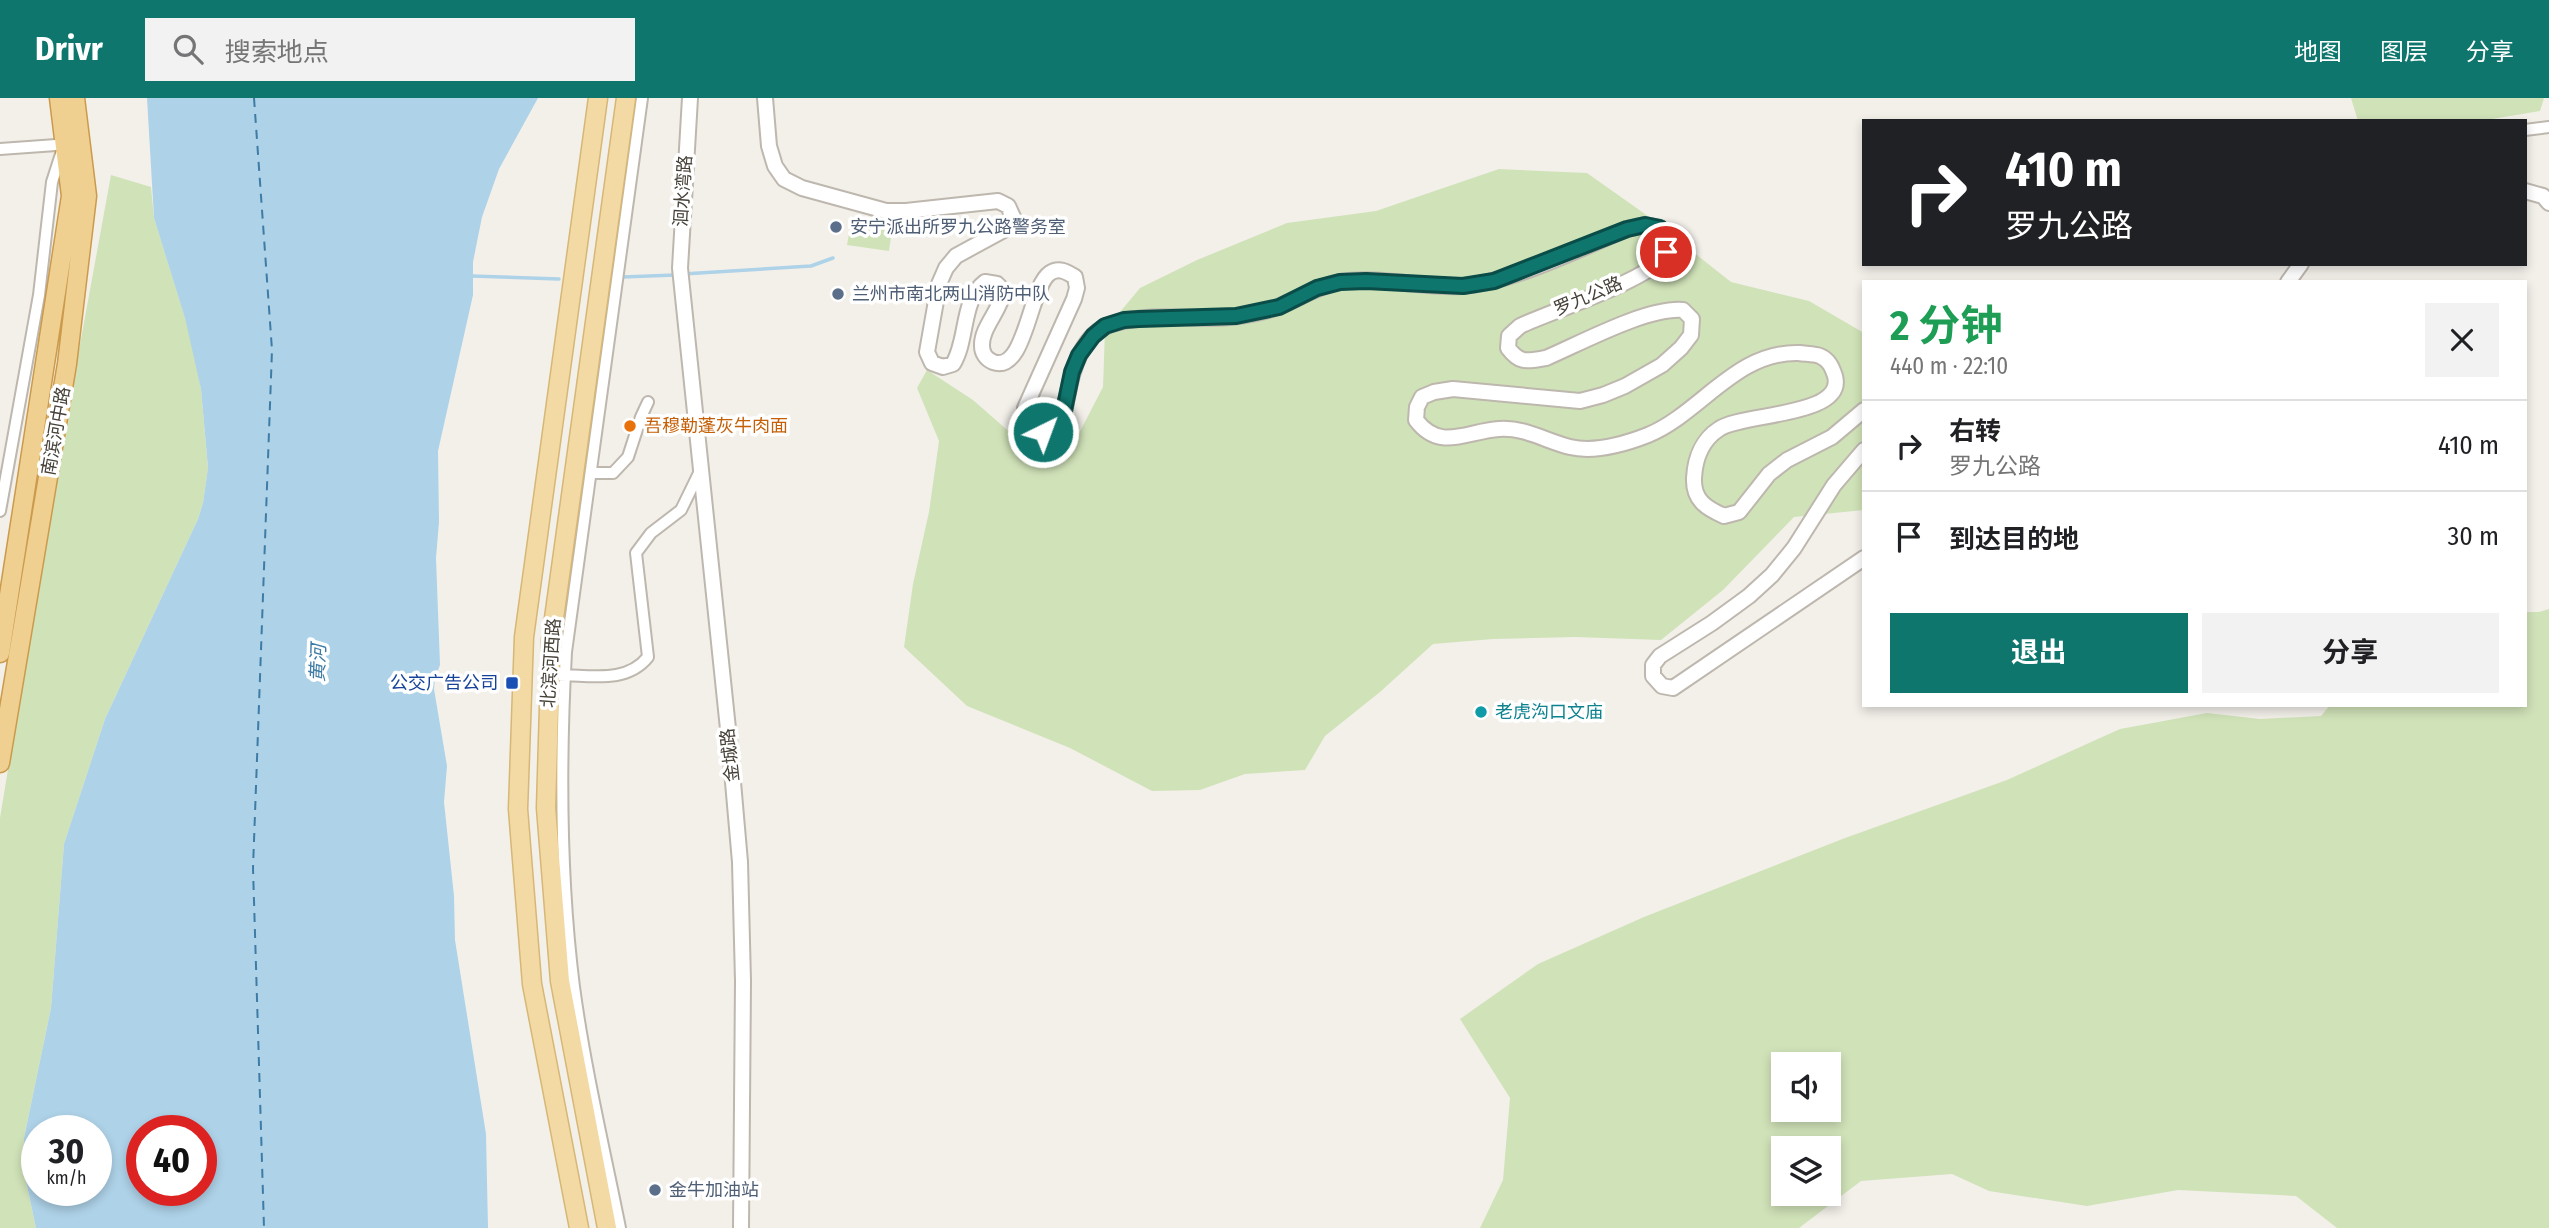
<!DOCTYPE html>
<html lang="zh">
<meta charset="utf-8">
<style>
body{margin:0;font-family:"Fira Sans Condensed","Noto Sans SC",sans-serif;background:#f2f2f2;color:#202124;height:100vh;display:flex;flex-direction:column;font-size:26px;white-space:nowrap}
*{box-sizing:border-box;margin:0}
p{font-size:23px;color:#757577}
.icon{flex:none;width:38px;height:38px;fill:none;stroke:currentColor;stroke-width:2;stroke-linecap:round;stroke-linejoin:round}
.map{position:relative;flex:1;overflow:hidden}
.drawer{position:absolute;left:1862px;top:182px;width:665px;height:427px;display:flex;flex-direction:column;background:#fff;border-radius:0px;box-shadow:0 4px 10px #0003}
.drawer>*{flex:none}
.top-card{position:absolute;left:1862px;top:21px;width:665px;height:147px;border-radius:0px;box-shadow:0 4px 10px #0003;background:#202124;color:#fff;overflow:hidden}
.controls{position:absolute;left:1771px;top:954px;display:grid;gap:14px}
.controls a{display:grid;place-items:center;width:70px;height:70px;border-radius:0px;background:#fff;box-shadow:0 4px 10px #0003;font-size:35px}
.speed{position:absolute;left:21px;top:1017px;display:flex;gap:14px;font-size:35px;font-weight:700;text-align:center}
.speed>*{display:grid;place-content:center;width:91px;height:91px;border-radius:50%;background:#fff;box-shadow:0 4px 10px #0003;line-height:1}
.speed small{font-size:18px;font-weight:400}
.speed .limit{border:10px solid #d22;background:#fff;color:#111}
.pin{position:absolute;display:grid;place-items:center;width:60px;height:60px;color:#fff;margin:-30px;border:4px solid #fff;border-radius:50%;box-shadow:0 2px 7px #0007}
.me{position:absolute;width:77px;margin:-38px;rotate:42deg;stroke-linejoin:round;filter:drop-shadow(0 0 5px #0008)}
.turn{display:flex;align-items:center;gap:24px;height:147px;padding:0 28px;font-size:32px}
.turn .icon{width:91px;height:91px;stroke-width:2.5}
.turn b{display:block;font-size:49px;line-height:60px}
.round{display:grid;place-items:center;flex:none;width:74px;height:74px;border-radius:0px;background:#f2f2f2}
.headline{display:flex;align-items:center;justify-content:space-between;height:119px;padding:0 28px}
h1{font-size:42px;font-weight:700;line-height:52px;color:#1e9e55}
.action{display:flex;gap:14px;margin-top:auto;padding:14px 28px}
.action a{flex:1;height:80px;border-radius:0px;background:#0f766e;color:#fff;font-size:28px;font-weight:700;line-height:80px;text-align:center}
.action a+a{background:#f2f2f2;color:#202124}
ul{padding:0;list-style:none}
li{display:flex;align-items:center;gap:21px;height:91px;padding:0 28px;border-top:2px solid #e0e0e0}
li div{flex:1}
li b{display:block;font-size:26px}
li em{font-style:normal}
header{display:flex;align-items:center;gap:42px;box-sizing:border-box;height:98px;padding:0 35px;background:#0f766e;color:#fff}
header strong{font-size:33px}
nav{display:flex;gap:38px;margin-inline-start:auto;font-size:24px}
.search{width:490px;height:63px;background:#f2f2f2;display:flex;align-items:center;gap:18px;box-sizing:border-box;padding:0 24px;border-radius:0px;color:#757577;font-size:26px}
.map>svg:first-child{display:block}
.green{fill:#d0e2b8;fill-rule:evenodd}
.water{fill:#aed2e8;fill-rule:evenodd}
.lines{fill:none;stroke-linecap:round;stroke-linejoin:round}
.stream{stroke:#aed2e8;stroke-width:3.5}
.ferry{stroke:#3e7ca6;stroke-width:2;stroke-dasharray:9 7;stroke-linecap:butt}
.minor-casing{stroke:#bdb7ae;stroke-width:14}
.tertiary-casing{stroke:#bdb7ae;stroke-width:18}
.primary-casing{stroke:#d6b775;stroke-width:21}
.trunk-casing{stroke:#cb9a4c;stroke-width:21}
.minor{stroke:#fff;stroke-width:10}
.tertiary{stroke:#fff;stroke-width:14}
.primary{stroke:#f3daa4;stroke-width:18}
.trunk{stroke:#f0d090;stroke-width:18}
.route-casing{stroke:#0a4d48;stroke-width:18}
.route{stroke:#0f766e;stroke-width:12}
.service-dot{fill:#5c6f8a;stroke:#fff;stroke-width:2.5}
.food-dot{fill:#e8710a;stroke:#fff;stroke-width:2.5}
.transit-dot{fill:#1a4fb4;stroke:#fff;stroke-width:2.5}
.culture-dot{fill:#0f9aa8;stroke:#fff;stroke-width:2.5}
.labels{text-anchor:middle;dominant-baseline:central;stroke-width:7;stroke-linejoin:round;paint-order:stroke}
.street-label{font-size:18px;fill:#464139;stroke:#fff}
.service-label{font-size:18px;fill:#4e5e75;stroke:#fff;text-anchor:start}
.food-label{font-size:18px;fill:#c56008;stroke:#fff;text-anchor:start}
.transit-label{font-size:18px;fill:#164399;stroke:#fff;text-anchor:end}
.culture-label{font-size:18px;fill:#0d838f;stroke:#fff;text-anchor:start}
.water-label{font-size:19px;font-style:italic;fill:#3e7ca6;stroke:#fff}
</style>
<header>
<strong>Drivr</strong>
<div class="search"><svg class="icon" aria-label="search" viewBox="0 0 24 24"><circle cx="10" cy="10" r="6"/><path d="M15 15l6 6"/></svg>搜索地点</div>
<nav><a>地图</a><a>图层</a><a>分享</a></nav>
</header>
<div class="map">
<svg width="2549" height="1130" viewBox="0 0 2549 1130">
<rect width="100%" height="100%" fill="#f3f0ea"/>
<path class="green" d="M 2351,0 L 2544,0 L 2540,13 L 2480,23 L 2358,23 Z
M 1499,71 L 1587,75 L 1645,116 L 1731,184 L 1809,203 L 1864,235 L 1864,412 L 1794,419 L 1723,492 L 1661,542 L 1575,539 L 1493,541 L 1433,546 L 1380,594 L 1325,638 L 1305,672 L 1245,676 L 1200,692 L 1152,693 L 1070,650 L 967,608 L 904,549 L 913,486 L 929,414 L 939,343 L 917,290 L 927,272 L 973,302 L 1022,345 L 1075,343 L 1103,289 L 1105,232 L 1140,190 L 1197,162 L 1287,125 L 1376,113 Z
M 111,77 L 151,89 L 154,120 L 185,219 L 196,263 L 201,291 L 208,371 L 203,405 L 198,421 L 105,621 L 64,746 L 51,910 L 24,1040 L 23,1069 L 36,1130 L 0,1130 L 0,720 L 60,356 Z
M 852,118 L 893,124 L 889,153 L 847,147 Z
M 2549,511 L 2549,1130 L 2337,1130 L 2296,1098 L 2178,1092 L 2087,1108 L 1989,1093 L 1952,1076 L 1861,1083 L 1799,1130 L 1480,1130 L 1503,1082 L 1510,1000 L 1460,921 L 1538,866 L 1644,819 L 1845,740 L 2007,682 L 2120,631 L 2207,615 L 2260,621 L 2321,618 L 2330,607 L 2525,607 L 2525,514 L 2539,514 ZM 1829,966 L 1829,1012 L 1783,1012 L 1783,966 ZM 1829,1050 L 1829,1096 L 1783,1096 L 1783,1050 Z"/>
<path class="water" d="M 147,0 L 538,0 L 499,71 L 482,119 L 473,164 L 473,197 L 438,353 L 439,424 L 436,460 L 440,567 L 435,580 L 434,591 L 447,668 L 444,704 L 454,798 L 455,842 L 486,1036 L 488,1130 L 36,1130 L 23,1069 L 24,1040 L 51,910 L 64,746 L 105,621 L 198,421 L 203,405 L 208,370 L 201,291 L 185,220 L 154,120 ZM 37,1032 L 96,1032 L 96,1092 L 37,1092 ZM 142,1032 L 201,1032 L 201,1092 L 142,1092 Z"/>
<g class="lines">
<path class="stream" d="M 683,176 L 811,168 L 833,160
M 471,178 L 559,181
M 623,179 L 675,177"/>
<path class="ferry" d="M 254,0 L 272,252 L 253,770 L 264,1130"/>
<defs>
<path id="minor" d="M 2525,32 L 2549,29
M 0,51 L 70,46
M 591,375 L 613,375 L 628,359 L 641,319 L 648,304
M 0,413 L 39,197 L 52,84 L 62,53
M 559,577 C 591,577 626,586 648,559 L 636,455 L 651,435 L 681,412 L 701,371
M 620,1130 C 604,1050 585,970 574,889 C 560,778 560,665 566,554 L 642,0"/>
<path id="tertiary" d="M 690,0 L 680,170 L 730,650 L 740,764 L 743,883 L 741,1130
M 765,0 L 769,48 L 775,68 L 784,81 L 802,90 L 886,113 L 906,113 L 998,103 L 1008,108 L 1013,119 L 1011,128 L 956,158 L 946,170 L 939,186 L 927,254 L 932,265 L 943,269 L 953,266 C 968,242 961,202 985,184 L 997,186 L 1004,193 C 1000,213 981,230 982,248 C 982,255 986,261 993,264 C 1026,276 1029,189 1050,175 C 1059,169 1067,174 1075,179 L 1077,190 L 1074,201 L 1025,310 C 1027,330 1045,344 1060,324 C 1065,318 1065,307 1067,299 C 1072,272 1082,235 1112,226 C 1153,213 1197,224 1239,218 C 1253,216 1268,213 1280,208 C 1300,200 1318,188 1340,184 C 1380,178 1421,190 1462,188 C 1511,185 1581,150 1627,131 L 1645,127 L 1660,130 C 1666,140 1670,149 1662,160 C 1648,182 1549,214 1520,228 L 1509,238 L 1508,250 C 1520,266 1527,263 1546,260 C 1581,245 1647,209 1683,212 L 1692,221 L 1691,237 L 1681,250 L 1662,267 L 1625,288 L 1603,297 L 1580,303 L 1453,291 L 1434,294 L 1422,299 L 1417,309 L 1416,322 C 1440,354 1467,333 1499,331 C 1525,329 1545,343 1570,349 C 1595,355 1625,346 1648,337 C 1701,315 1736,253 1799,255 C 1805,256 1815,256 1820,258 C 1829,262 1832,269 1835,278 C 1846,319 1741,315 1719,331 C 1702,342 1695,361 1694,380 C 1693,402 1706,410 1724,418 L 1739,414 L 1769,376 L 1787,362 L 1832,339 L 1864,312
M 2525,93 L 2543,98 L 2549,105
M 2288,184 L 2301,166
M 1864,352 L 1834,387 L 1794,450 L 1772,477 L 1749,498 L 1712,525 L 1660,558 L 1653,567 L 1653,578 L 1662,588 L 1673,590 L 1864,460"/>
<path id="primary" d="M 579,1130 L 532,886 L 518,711 L 524,539 L 598,0
M 607,1130 L 560,883 L 546,710 L 551,542 L 626,0"/>
<path id="trunk" d="M 0,555 L 71,98 L 59,0
M 0,665 L 67,266 L 87,98 L 75,0"/>
</defs>
<use href="#minor" class="minor-casing"/>
<use href="#tertiary" class="tertiary-casing"/>
<use href="#primary" class="primary-casing"/>
<use href="#trunk" class="trunk-casing"/>
<use href="#minor" class="minor"/>
<use href="#tertiary" class="tertiary"/>
<use href="#primary" class="primary"/>
<use href="#trunk" class="trunk"/>
</g>
<g class="lines">
<defs>
<path id="route" d="M 1043,334 L 1054,331 L 1062,322 L 1072,274 L 1079,257 L 1093,238 L 1105,228 L 1124,222 L 1139,221 L 1236,218 L 1279,209 L 1317,190 L 1340,184 L 1366,183 L 1463,188 L 1494,183 L 1627,131 L 1645,127 L 1660,130 L 1667,141 L 1666,154"/>
</defs>
<use href="#route" class="route-casing"/>
<use href="#route" class="route"/>
</g>
<g class="service-dot">
<circle cx="836" cy="129" r="7"/>
<circle cx="838" cy="196" r="7"/>
<circle cx="655" cy="1092" r="7"/>
</g>
<circle class="food-dot" cx="630" cy="328" r="7"/>
<rect class="transit-dot" x="505" y="578" width="14" height="14" rx="3.5"/>
<circle class="culture-dot" cx="1481" cy="614" r="7"/>
<g class="labels">
<g class="street-label">
<text transform="translate(683 93) rotate(-86)">洄水湾路</text>
<text transform="translate(1588 198) rotate(-23)">罗九公路</text>
<text transform="translate(56 333) rotate(-80)">南滨河中路</text>
<text transform="translate(551 565) rotate(-86)">北滨河西路</text>
<text transform="translate(730 657) rotate(-96)">金城路</text>
</g>
<g class="service-label">
<text x="850" y="129">安宁派出所罗九公路警务室</text>
<text x="852" y="196">兰州市南北两山消防中队</text>
<text x="669" y="1092">金牛加油站</text>
</g>
<g class="food-label">
<text x="644" y="328">吾穆勒蓬灰牛肉面</text>
</g>
<g class="transit-label">
<text x="498" y="585">公交广告公司</text>
</g>
<g class="culture-label">
<text x="1495" y="614">老虎沟口文庙</text>
</g>
<g class="water-label">
<text transform="translate(318 565) rotate(-88)">黄河</text>
</g>
</g>
</svg>
<div class="controls">
<a><svg class="icon" aria-label="sound" viewBox="0 0 24 24"><path d="M4 9h4l5-4v14l-5-4H4zM17 9q2 3 0 6"/></svg></a>
<a><svg class="icon" aria-label="layers" viewBox="0 0 24 24"><path d="M12 4l9 5-9 5-9-5zM3 14l9 5 9-5"/></svg></a>
</div>
<div class="speed"><div>30<small>km/h</small></div><div class="limit">40</div></div>
<div class="pin" style="left:1666px;top:154px;background:#d93025"><svg class="icon" aria-label="arrive" viewBox="0 0 24 24"><path d="M6 21V4h12l-3 4 3 4H6"/></svg></div>
<svg class="me" style="left:1043px;top:334px" viewBox="-20 -20 40 40"><circle r="17" fill="#0f766e" stroke="#fff" stroke-width="3"/><path d="M0-11L8 9 0 5-8 9z" fill="#fff"/></svg>
<div class="top-card">
<div class="turn"><svg class="icon" aria-label="right" viewBox="0 0 24 24"><path d="M7 20v-9h11M14 6l5 5-5 5"/></svg><div><b>410 m</b>罗九公路</div></div>
</div>
<section class="drawer">
<div class="headline"><div><h1>2 分钟</h1><p>440 m · 22:10</p></div><a class="round"><svg class="icon" aria-label="close" viewBox="0 0 24 24"><path d="M6 6l12 12M18 6L6 18"/></svg></a></div>
<ul>
<li><svg class="icon" aria-label="right" viewBox="0 0 24 24"><path d="M7 20v-9h11M14 6l5 5-5 5"/></svg><div><b>右转</b><p>罗九公路</p></div><em>410 m</em></li>
<li><svg class="icon" aria-label="arrive" viewBox="0 0 24 24"><path d="M6 21V4h12l-3 4 3 4H6"/></svg><div><b>到达目的地</b></div><em>30 m</em></li>
</ul>
<div class="action"><a>退出</a><a>分享</a></div>
</section>
</div>
